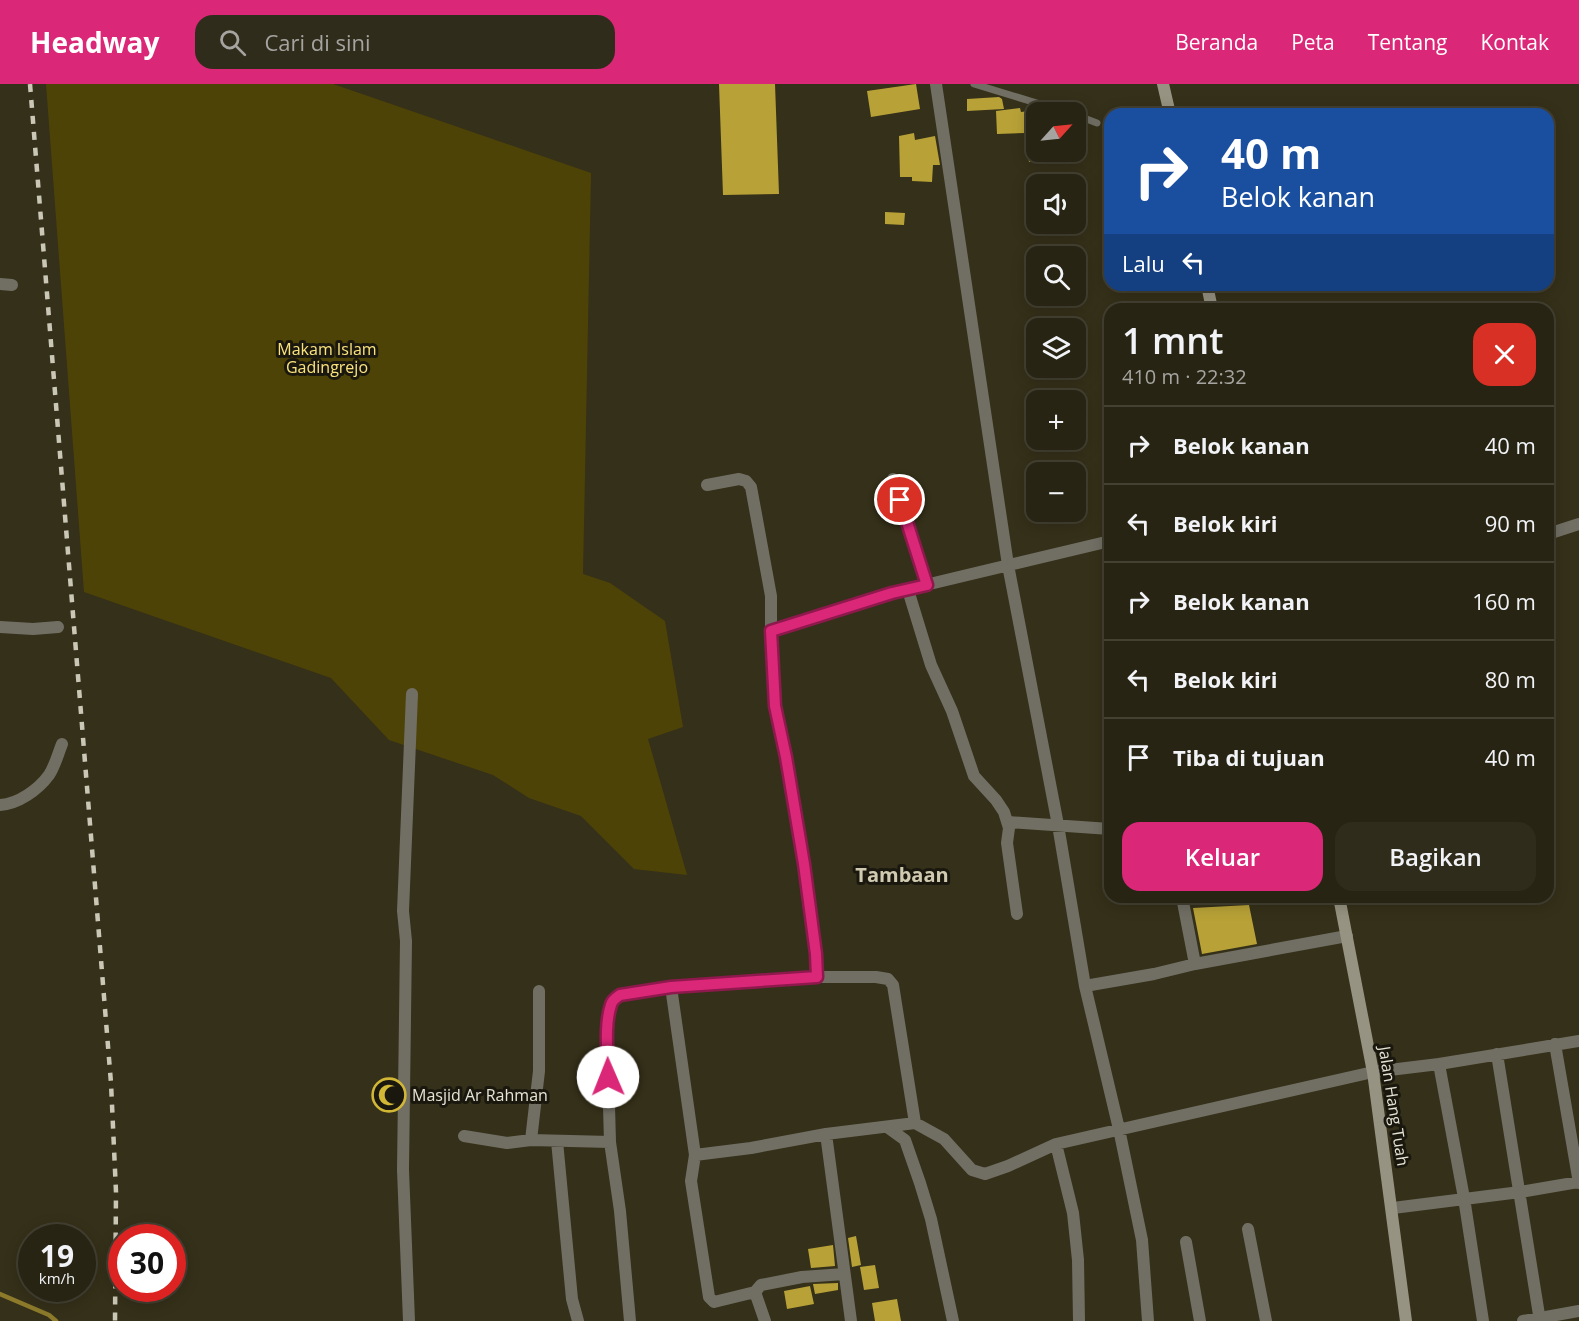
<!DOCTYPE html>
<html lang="id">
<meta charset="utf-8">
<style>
body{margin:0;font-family:"Open Sans",sans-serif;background:#302c1c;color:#f1f3f6;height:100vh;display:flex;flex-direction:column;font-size:22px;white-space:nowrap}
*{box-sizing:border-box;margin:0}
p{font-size:20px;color:#a5a4a0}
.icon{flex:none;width:33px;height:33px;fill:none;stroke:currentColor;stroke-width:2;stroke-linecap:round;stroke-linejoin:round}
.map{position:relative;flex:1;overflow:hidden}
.panel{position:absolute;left:1104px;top:219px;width:450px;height:600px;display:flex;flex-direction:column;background:#282413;border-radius:18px;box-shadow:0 3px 15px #0003,0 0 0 2px #444133}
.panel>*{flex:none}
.guide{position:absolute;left:1104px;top:24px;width:450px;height:183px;border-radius:18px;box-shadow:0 3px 15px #0003,0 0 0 2px #444133;background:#1a4fa0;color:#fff;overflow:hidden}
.needle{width:39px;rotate:63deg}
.buttons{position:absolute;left:1026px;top:18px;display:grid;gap:12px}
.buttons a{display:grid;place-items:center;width:60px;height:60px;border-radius:12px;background:#282413;box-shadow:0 3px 15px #0003,0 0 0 2px #444133;font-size:30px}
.speed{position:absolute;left:18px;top:1140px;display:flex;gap:12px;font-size:30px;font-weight:700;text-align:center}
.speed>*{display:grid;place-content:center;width:78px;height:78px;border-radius:50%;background:#282413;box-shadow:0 3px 15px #0003,0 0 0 2px #444133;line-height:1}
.speed small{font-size:15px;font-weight:400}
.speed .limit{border:9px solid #d22;background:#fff;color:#111}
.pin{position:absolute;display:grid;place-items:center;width:51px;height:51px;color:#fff;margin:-26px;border:3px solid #fff;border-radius:50%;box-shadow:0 2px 6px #0007}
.me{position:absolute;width:66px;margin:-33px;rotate:359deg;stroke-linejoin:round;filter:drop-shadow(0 0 4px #0008)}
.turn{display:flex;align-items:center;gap:21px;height:126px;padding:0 18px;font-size:27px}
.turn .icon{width:78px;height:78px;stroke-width:2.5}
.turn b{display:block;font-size:42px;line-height:51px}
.then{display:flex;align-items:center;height:57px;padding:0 18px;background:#0003;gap:12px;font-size:22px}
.round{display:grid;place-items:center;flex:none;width:63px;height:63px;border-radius:18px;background:#302c1c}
.summary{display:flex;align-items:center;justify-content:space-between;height:102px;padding:0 18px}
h1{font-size:36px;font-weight:600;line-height:45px}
.primary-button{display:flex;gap:12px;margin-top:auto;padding:12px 18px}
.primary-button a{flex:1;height:69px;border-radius:18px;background:#db2777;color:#fff;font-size:24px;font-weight:600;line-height:69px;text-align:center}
.primary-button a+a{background:#302c1c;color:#f1f3f6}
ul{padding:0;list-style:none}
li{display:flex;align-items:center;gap:18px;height:78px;padding:0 18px;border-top:2px solid #444133}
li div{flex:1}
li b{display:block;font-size:22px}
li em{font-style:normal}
header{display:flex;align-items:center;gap:36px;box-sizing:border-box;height:84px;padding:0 30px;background:#db2777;color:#fff}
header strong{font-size:28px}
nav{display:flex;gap:33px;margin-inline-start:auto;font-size:21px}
.search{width:420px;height:54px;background:#302c1c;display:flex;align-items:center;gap:15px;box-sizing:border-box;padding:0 21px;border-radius:18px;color:#a5a4a0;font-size:22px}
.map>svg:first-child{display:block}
.green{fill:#4e4307}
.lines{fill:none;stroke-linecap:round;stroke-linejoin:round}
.stream{stroke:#8d7b2b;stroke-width:4.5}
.building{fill:#b8a237}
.lane{stroke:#716f64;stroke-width:7}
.street{stroke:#716f64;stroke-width:12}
.secondary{stroke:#979382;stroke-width:12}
.rail{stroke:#cac7b7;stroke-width:4.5;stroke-dasharray:8 8;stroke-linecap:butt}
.route-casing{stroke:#8e194d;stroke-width:15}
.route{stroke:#db2777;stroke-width:10}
.labels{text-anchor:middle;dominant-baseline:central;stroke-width:6;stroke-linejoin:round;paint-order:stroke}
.park-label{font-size:16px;fill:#fae37d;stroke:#1a180e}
.poi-label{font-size:16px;fill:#e7e4d6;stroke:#1a180e;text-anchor:start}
.street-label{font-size:16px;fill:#e7e4d6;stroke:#1a180e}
.quarter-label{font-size:20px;font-weight:bold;fill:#d0cbb0;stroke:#1a180e}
</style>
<header>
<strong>Headway</strong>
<div class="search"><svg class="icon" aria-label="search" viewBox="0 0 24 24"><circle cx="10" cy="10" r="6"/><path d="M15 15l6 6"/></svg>Cari di sini</div>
<nav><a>Beranda</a><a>Peta</a><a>Tentang</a><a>Kontak</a></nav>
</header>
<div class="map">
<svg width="1579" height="1237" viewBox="0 0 1579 1237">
<rect width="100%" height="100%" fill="#353019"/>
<path class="green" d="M 46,0 L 333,0 L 591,89 L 583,490 L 610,499 L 665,537 L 683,643 L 648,655 L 687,791 L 634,785 L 581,732 L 529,714 L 493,691 L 389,656 L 331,594 L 84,508 Z"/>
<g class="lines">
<path class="stream" d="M 0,1210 L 49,1231 L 56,1237"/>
</g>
<path class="building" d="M 719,0 L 775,0 L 779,110 L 723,111 Z
M 916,0 L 920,25 L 871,33 L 867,7 Z
M 999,13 L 1002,15 L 1004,25 L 967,27 L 967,15 Z
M 1020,24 L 1021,28 L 1036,26 L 1036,77 L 1029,78 L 1025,49 L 997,50 L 996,27 Z
M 914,49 L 915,56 L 935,52 L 940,81 L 933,81 L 932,98 L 912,97 L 912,93 L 900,93 L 899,52 Z
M 885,128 L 905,129 L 904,141 L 885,140 Z
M 1249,821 L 1257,860 L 1202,870 L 1193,824 Z
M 856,1152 L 861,1181 L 852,1183 L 848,1154 Z
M 833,1161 L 835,1182 L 811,1184 L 808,1165 Z
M 875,1181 L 879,1204 L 864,1206 L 860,1183 Z
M 838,1199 L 838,1206 L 815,1210 L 813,1200 Z
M 810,1202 L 814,1220 L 787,1225 L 784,1207 Z
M 897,1215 L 901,1237 L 875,1237 L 872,1219 Z"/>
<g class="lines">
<path class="lane" d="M 974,0 L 1066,28
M 1076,31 L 1097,39"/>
<path class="street" d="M 936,0 L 1008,481 L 1058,741 L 1085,902 L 1119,1045 L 1142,1156 L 1148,1237
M 0,200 L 12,201
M 893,395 L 927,501
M 707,401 L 739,395 L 746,397 L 751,403 L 771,512 L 771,547
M 1548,450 L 1579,440
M 908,506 L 931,581 L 952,627 L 974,692 L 996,716 L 1004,728 L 1009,744 L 1007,759 L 1017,830
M 0,543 L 33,545 L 58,543
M 0,721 C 18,720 38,706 49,691 C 55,682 58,670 62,660
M 1008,738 L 1110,745
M 1182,813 L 1195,880 L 1347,852
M 817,893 L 816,870 L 804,780 L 786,673 L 775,623 L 771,547 L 892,509 L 1110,457
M 1085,902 L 1154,890 L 1195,880
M 671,903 L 695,1071 L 751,1064 L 826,1050 L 851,1237
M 1555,960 L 1579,1099
M 1497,970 L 1540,1237
M 1439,980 L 1464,1114 L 1483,1237
M 887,1043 L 905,1056 L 920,1099 L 931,1135 L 953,1237
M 826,1050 L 915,1039 L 944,1055 L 972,1086 L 985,1090 L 1008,1082 L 1056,1060 L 1373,988 L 1439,980 L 1579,957
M 464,1052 L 507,1059 L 531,1056 L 610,1058
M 531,1056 L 539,987 L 539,907
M 557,1057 L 572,1215 L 578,1237
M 1056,1060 L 1073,1129 L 1078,1176 L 1079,1237
M 695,1071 L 691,1097 L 709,1213 L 714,1218 L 755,1208
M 1393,1124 L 1520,1108 L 1579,1098
M 1248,1145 L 1266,1237
M 1186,1158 L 1200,1237
M 409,1237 L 403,1086 L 406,857 L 403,827 L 412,610
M 630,1237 L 620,1127 L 610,1058 L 607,950 L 610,922 L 618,912 L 671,903 L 817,893 L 876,893 L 888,895 L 893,901 L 915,1039
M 765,1237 L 755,1208 L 761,1201 L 802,1193 L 844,1190
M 1523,1237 L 1579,1227"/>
<path class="secondary" d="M 1163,0 L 1170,30
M 1207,201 L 1212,225
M 1339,813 L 1373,988 L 1406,1237"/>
<path class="rail" d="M 30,0 L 111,999 L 116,1108 L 115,1237"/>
</g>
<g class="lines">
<defs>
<path id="route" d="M 608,993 C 608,972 604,941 611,921 C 612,916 616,914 620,911 L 671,903 L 817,893 L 816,870 L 804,780 L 786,673 L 775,622 L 771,547 L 892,509 L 927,501 L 900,416"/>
</defs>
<use href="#route" class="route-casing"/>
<use href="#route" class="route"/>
</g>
<defs>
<symbol id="mosque-ring" viewBox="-11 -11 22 22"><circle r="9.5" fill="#1a180e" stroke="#d2b736" stroke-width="1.5"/><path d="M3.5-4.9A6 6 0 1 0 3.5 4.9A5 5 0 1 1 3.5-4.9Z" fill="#d2b736"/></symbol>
</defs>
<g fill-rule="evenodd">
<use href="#mosque-ring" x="370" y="992" width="38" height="38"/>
</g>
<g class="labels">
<g class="park-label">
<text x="327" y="265">Makam Islam<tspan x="327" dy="18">Gadingrejo</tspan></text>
</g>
<g class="poi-label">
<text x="412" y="1011">Masjid Ar Rahman</text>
</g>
<g class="street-label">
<text transform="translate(1394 1022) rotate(81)">Jalan Hang Tuah</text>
</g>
<g class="quarter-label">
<text x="902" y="790">Tambaan</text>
</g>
</g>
</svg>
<div class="buttons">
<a><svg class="needle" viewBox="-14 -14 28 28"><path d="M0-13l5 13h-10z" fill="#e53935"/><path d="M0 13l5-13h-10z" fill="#a5a4a0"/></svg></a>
<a><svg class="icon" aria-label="sound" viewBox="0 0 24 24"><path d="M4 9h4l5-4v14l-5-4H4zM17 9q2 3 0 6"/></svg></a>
<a><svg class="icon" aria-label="search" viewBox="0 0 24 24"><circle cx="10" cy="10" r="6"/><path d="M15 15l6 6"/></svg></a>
<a><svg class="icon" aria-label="layers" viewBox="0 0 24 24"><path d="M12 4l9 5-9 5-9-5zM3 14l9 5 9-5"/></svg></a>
<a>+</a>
<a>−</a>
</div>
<div class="speed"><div>19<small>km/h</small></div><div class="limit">30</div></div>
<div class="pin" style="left:900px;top:416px;background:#d93025"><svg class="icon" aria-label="arrive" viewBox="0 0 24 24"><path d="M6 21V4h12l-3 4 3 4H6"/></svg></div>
<svg class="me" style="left:608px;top:993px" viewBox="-20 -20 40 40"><circle r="19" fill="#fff"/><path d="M0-13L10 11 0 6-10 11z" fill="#db2777"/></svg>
<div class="guide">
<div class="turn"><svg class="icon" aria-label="right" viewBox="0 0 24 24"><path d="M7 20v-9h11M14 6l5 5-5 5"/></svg><div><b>40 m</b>Belok kanan</div></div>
<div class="then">Lalu<svg class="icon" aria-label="left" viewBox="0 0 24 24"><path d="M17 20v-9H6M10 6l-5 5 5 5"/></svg></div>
</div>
<section class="panel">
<div class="summary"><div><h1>1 mnt</h1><p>410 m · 22:32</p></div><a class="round" style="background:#d93025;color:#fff"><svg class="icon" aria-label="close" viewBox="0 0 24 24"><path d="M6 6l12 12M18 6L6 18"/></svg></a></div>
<ul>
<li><svg class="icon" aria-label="right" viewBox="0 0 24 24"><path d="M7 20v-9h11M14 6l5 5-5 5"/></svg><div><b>Belok kanan</b></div><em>40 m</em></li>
<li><svg class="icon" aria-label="left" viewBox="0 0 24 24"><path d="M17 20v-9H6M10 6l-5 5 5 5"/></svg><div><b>Belok kiri</b></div><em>90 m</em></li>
<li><svg class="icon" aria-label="right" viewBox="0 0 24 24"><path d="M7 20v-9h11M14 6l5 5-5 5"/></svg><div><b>Belok kanan</b></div><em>160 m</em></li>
<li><svg class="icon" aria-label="left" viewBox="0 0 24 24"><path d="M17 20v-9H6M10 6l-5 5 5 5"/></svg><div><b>Belok kiri</b></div><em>80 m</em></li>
<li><svg class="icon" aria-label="arrive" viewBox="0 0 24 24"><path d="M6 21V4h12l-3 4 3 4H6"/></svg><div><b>Tiba di tujuan</b></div><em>40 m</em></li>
</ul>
<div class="primary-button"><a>Keluar</a><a>Bagikan</a></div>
</section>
</div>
